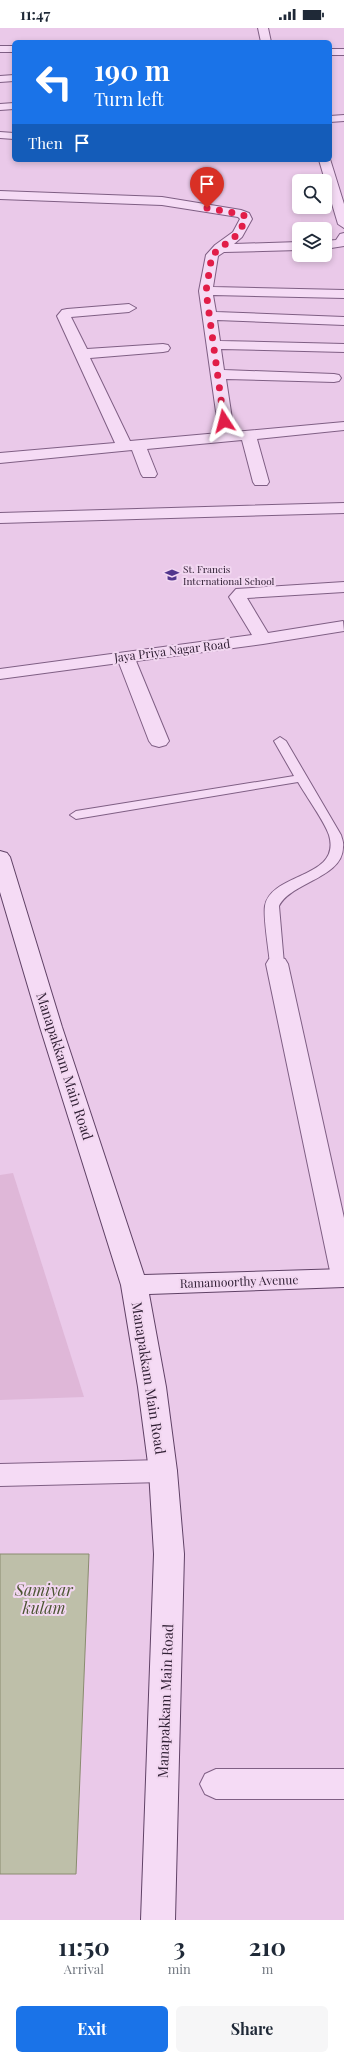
<!DOCTYPE html>
<style>
body{margin:0;font-family:"Playfair Display",serif;background:#f6f6f7;color:#1f2937;height:100vh;display:flex;flex-direction:column;font-size:15px;white-space:nowrap}
*{box-sizing:border-box;margin:0}
p{font-size:13px;color:#747a83}
.icon{flex:none;width:22px;height:22px;fill:none;stroke:currentColor;stroke-width:2;stroke-linecap:round;stroke-linejoin:round}
.map{position:relative;height:1892px;overflow:hidden}
.side{display:flex;flex-direction:column;background:#fff;flex:1}
.side>*{flex:none}
.guide{position:absolute;left:12px;top:12px;width:320px;height:122px;border-radius:6px;box-shadow:0 2px 6px #0003;background:#1a73e8;color:#fff;overflow:hidden}
.fabs{position:absolute;left:292px;top:146px;display:grid;gap:8px}
.fabs a{display:grid;place-items:center;width:40px;height:40px;border-radius:6px;background:#fff;box-shadow:0 2px 6px #0003;font-size:20px}
.pin{position:absolute;display:grid;place-items:center;width:34px;height:34px;color:#fff;margin:-41px -17px;border-radius:50% 50% 50% 0;rotate:-45deg;box-shadow:0 0 4px #0007}
.pin .icon{rotate:45deg}
.me{position:absolute;width:44px;margin:-22px;rotate:351deg;stroke-linejoin:round;filter:drop-shadow(0 0 3px #0008)}
.turn{display:flex;align-items:center;gap:14px;height:84px;padding:0 16px;font-size:18px}
.turn .icon{width:52px;height:52px;stroke-width:2.5}
.turn b{display:block;font-size:28px;line-height:34px}
.then{display:flex;align-items:center;height:38px;padding:0 16px;background:#0003;gap:8px;font-size:15px}
.eta{display:flex;justify-content:space-evenly;align-items:center;height:68px;text-align:center}
.eta b{font-size:24px;font-weight:700;line-height:28px}
.primary-button{display:flex;gap:8px;margin-top:auto;padding:8px 16px}
.primary-button a{flex:1;height:46px;border-radius:6px;background:#1a73e8;color:#fff;font-size:16px;font-weight:700;line-height:46px;text-align:center}
.primary-button a+a{background:#f6f6f7;color:#1f2937}
.status{display:flex;justify-content:space-between;align-items:center;height:28px;padding:0 20px;background:#fff;direction:ltr}
.status svg{height:11px;fill:currentColor}
.map>svg:first-child{display:block}
.farmland{fill:#dfb7d8}
.water{fill:#bebfa9;stroke:#8a8c70}
.lines{fill:none;stroke-linecap:round;stroke-linejoin:round}
.lane-casing{stroke:#7f5f84;stroke-width:2}
.street-casing{stroke:#7f5f84;stroke-width:2}
.secondary-casing{stroke:#604266;stroke-width:2}
.lane{fill:#f5dbf5;fill-rule:evenodd}
.street{fill:#f5dbf5;fill-rule:evenodd}
.secondary{fill:#f5dbf5;fill-rule:evenodd}
.route{stroke:#e11d48;stroke-width:7;stroke-dasharray:0 12.6}
.labels{text-anchor:middle;dominant-baseline:central;stroke-width:4;stroke-linejoin:round;paint-order:stroke}
.far-poi-label{font-size:10px;fill:#322136;stroke:#f2d7f1;text-anchor:start}
.street-label{font-size:12px;fill:#322136;stroke:#f2d7f1}
.near-street-label{font-size:14px;fill:#322136;stroke:#f2d7f1}
.near-water-label{font-size:16px;font-style:italic;fill:#4b5432;stroke:#f2d7f1}
</style>
<div class="status"><b>11:47</b><svg viewBox="0 0 49 12"><path d="M0 12V9h3v3zM5 12V6h3v6zM10 12V3h3v9zM15 12V0h3v12zM26 1h20v11H26zM47 4h2v5h-2z"/></svg></div>
<div class="map">
<svg width="344" height="1892" viewBox="0 0 344 1892">
<rect width="100%" height="100%" fill="#eac9e9"/>
<path class="farmland" d="M 13,1145 L 84,1369 L 0,1372 L 0,1147 Z"/>
<path class="water" d="M 0,1526 L 89,1526 L 76,1846 L 0,1846 Z"/>
<g class="lines">
<defs>
<path id="lane" d="M 280,709 L 286,713 L 341,807 C 342,811 344,815 343,819 C 343,850 291,854 279,878 L 284,936 L 282,939 L 272,939 L 270,936 C 269,923 263,889 265,878 C 271,844 342,851 329,807 C 325,794 306,768 298,754 L 76,791 L 70,787 L 76,783 L 294,748 L 274,713 Z"/>
<path id="street" d="M 258,0 L 268,0 L 271,14 L 261,14 Z
M 0,18 L 14,18 L 14,24 L 0,24 Z
M 330,21 L 344,21 L 344,27 L 330,27 Z
M 14,47 L 14,53 L 0,54 L 0,48 Z
M 14,75 L 14,81 L 0,82 L 0,76 Z
M 344,87 L 344,93 L 330,94 L 330,88 Z
M 0,104 L 14,105 L 14,111 L 0,110 Z
M 330,131 L 344,176 L 344,200 L 338,196 L 319,132 Z
M 0,163 L 162,169 L 241,182 L 249,185 L 252,191 L 242,209 L 234,216 L 299,214 L 299,222 L 224,224 L 218,228 L 213,259 L 344,262 L 344,270 L 213,267 L 216,284 L 344,289 L 344,297 L 217,292 L 220,313 L 344,316 L 344,324 L 221,321 L 224,342 L 334,346 L 339,347 L 341,350 L 339,353 L 334,354 L 226,351 L 234,404 L 344,394 L 344,402 L 257,411 L 269,454 L 267,457 L 255,457 L 253,454 L 242,412 L 147,421 L 157,446 L 155,449 L 143,449 L 141,446 L 132,422 L 0,435 L 0,425 L 115,415 L 57,288 L 62,282 L 67,281 L 129,276 L 136,280 L 129,284 L 71,289 L 87,321 L 163,316 L 168,317 L 170,320 L 168,323 L 163,324 L 90,330 L 130,413 L 219,405 L 199,263 L 206,227 L 215,217 L 233,204 L 240,191 L 238,189 L 162,177 L 0,171 Z
M 344,205 L 344,218 L 325,221 L 325,213 L 336,212 L 340,206 Z
M 344,475 L 344,485 L 0,495 L 0,485 Z
M 344,554 L 344,564 L 247,570 L 268,605 L 343,593 L 344,603 L 263,616 L 136,633 L 169,713 L 166,717 L 159,719 L 152,717 L 149,713 L 119,635 L 0,651 L 0,641 L 252,607 L 229,569 L 236,561 Z
M 277,929 L 285,931 L 288,936 L 344,1190 L 344,1257 L 335,1255 L 331,1248 L 266,936 L 269,931 Z
M 163,1432 L 173,1435 L 177,1443 L 173,1451 L 163,1454 L 0,1458 L 0,1436 Z
M 216,1741 L 344,1741 L 344,1771 L 216,1771 L 205,1766 L 200,1756 L 205,1746 Z"/>
<path id="secondary" d="M 0,823 L 7,825 L 10,829 L 62,999 L 144,1247 L 344,1241 L 344,1259 L 149,1266 L 166,1359 L 177,1443 L 184,1526 L 175,1892 L 141,1892 L 154,1526 L 149,1443 L 138,1359 L 121,1257 L 40,999 L 0,864 Z"/>
</defs>
<use href="#lane" class="lane-casing"/>
<use href="#street" class="street-casing"/>
<use href="#secondary" class="secondary-casing"/>
<use href="#lane" class="lane"/>
<use href="#street" class="street"/>
<use href="#secondary" class="secondary"/>
</g>
<g class="lines">
<path class="route" d="M 207,180 L 241,186 L 245,188 L 246,191 L 238,206 L 212,227 L 206,263 L 224,393"/>
</g>
<defs>
<symbol id="school-bare" viewBox="-9 -9 18 18"><path d="M0-5L7-2L0 1L-7-2ZM-4 1L0 2.5L4 1V4Q0 6-4 4Z" fill="#52368d" stroke="#f2d7f1" stroke-width="2.5" paint-order="stroke"/></symbol>
</defs>
<g fill-rule="evenodd">
<use href="#school-bare" x="162" y="537" width="20" height="20"/>
</g>
<g class="labels">
<g class="far-poi-label">
<text x="183" y="541">St. Francis<tspan x="183" dy="12">International School</tspan></text>
</g>
<g class="street-label">
<text transform="translate(172 622) rotate(-7)">Jaya Priya Nagar Road</text>
<text transform="translate(239 1253) rotate(-2)">Ramamoorthy Avenue</text>
</g>
<g class="near-street-label">
<text transform="translate(65 1038) rotate(72)">Manapakkam Main Road</text>
<text transform="translate(149 1350) rotate(81)">Manapakkam Main Road</text>
<text transform="translate(165 1673) rotate(-88)">Manapakkam Main Road</text>
</g>
<g class="near-water-label">
<text x="44" y="1561">Samiyar<tspan x="44" dy="18">kulam</tspan></text>
</g>
</g>
</svg>
<div class="fabs">
<a><svg class="icon" aria-label="search" viewBox="0 0 24 24"><circle cx="10" cy="10" r="6"/><path d="M15 15l6 6"/></svg></a>
<a><svg class="icon" aria-label="layers" viewBox="0 0 24 24"><path d="M12 4l9 5-9 5-9-5zM3 14l9 5 9-5"/></svg></a>
</div>
<div class="pin" style="left:207px;top:180px;background:#d93025"><svg class="icon" aria-label="arrive" viewBox="0 0 24 24"><path d="M6 21V4h12l-3 4 3 4H6"/></svg></div>
<svg class="me" style="left:224px;top:393px" viewBox="-20 -20 40 40"><path d="M0-17L14 15 0 8-14 15z" fill="#e11d48" stroke="#fff" stroke-width="4"/></svg>
<div class="guide">
<div class="turn"><svg class="icon" aria-label="left" viewBox="0 0 24 24"><path d="M17 20v-9H6M10 6l-5 5 5 5"/></svg><div><b>190 m</b>Turn left</div></div>
<div class="then">Then<svg class="icon" aria-label="arrive" viewBox="0 0 24 24"><path d="M6 21V4h12l-3 4 3 4H6"/></svg></div>
</div>
</div>
<section class="side">
<div class="eta">
<div><b>11:50</b><p>Arrival</p></div>
<div><b>3</b><p>min</p></div>
<div><b>210</b><p>m</p></div>
</div>
<div class="primary-button"><a>Exit</a><a>Share</a></div>
</section>
